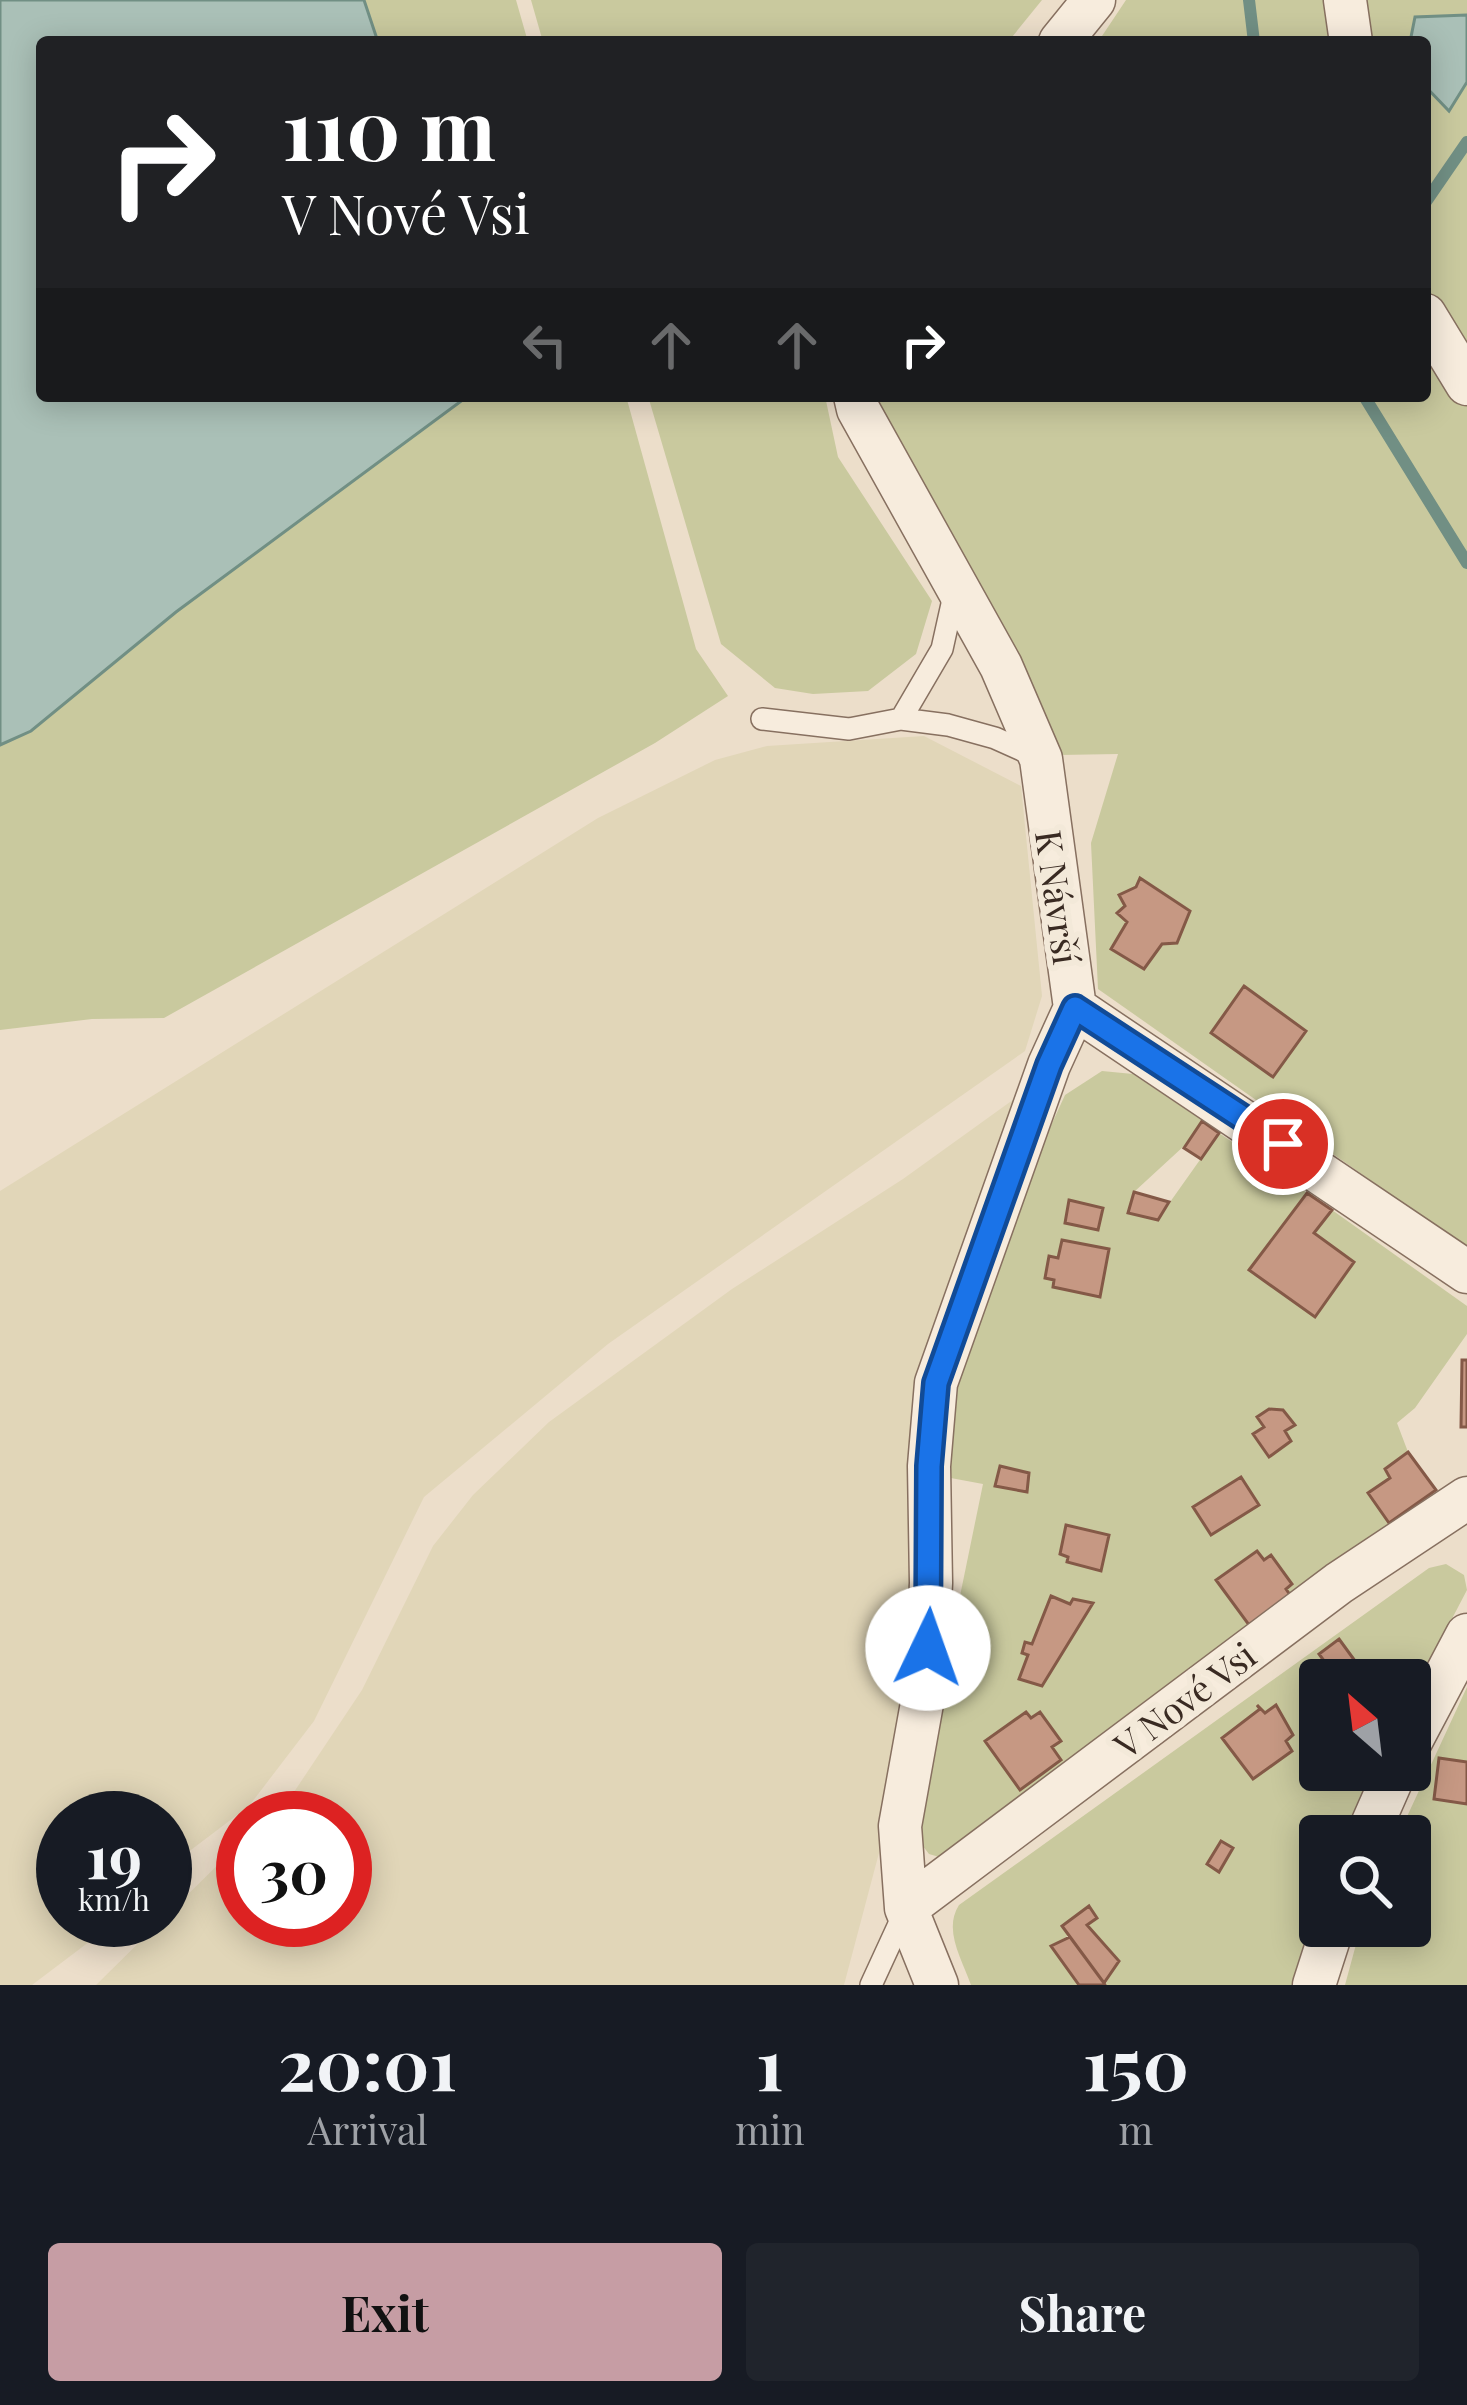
<!DOCTYPE html>
<meta charset="utf-8">
<style>
body{margin:0;font-family:"Playfair Display",serif;background:#20242c;color:#f1f3f6;height:100vh;display:flex;flex-direction:column;font-size:45px;white-space:nowrap}
*{box-sizing:border-box;margin:0}
p{font-size:39px;color:#9ea1a6}
.icon{flex:none;width:66px;height:66px;fill:none;stroke:currentColor;stroke-width:2;stroke-linecap:round;stroke-linejoin:round}
.map{position:relative;height:1985px;overflow:hidden}
.side{display:flex;flex-direction:column;background:#171b24;flex:1}
.side>*{flex:none}
.guide{position:absolute;left:36px;top:36px;width:1395px;height:366px;border-radius:12px;box-shadow:0 6px 30px #0003;background:#202124;color:#fff;overflow:hidden}
.needle{width:78px;rotate:332deg}
.tools{position:absolute;left:1299px;top:1659px;display:grid;gap:24px}
.tools a{display:grid;place-items:center;width:132px;height:132px;border-radius:12px;background:#171b24;box-shadow:0 6px 30px #0003;font-size:60px}
.speed{position:absolute;left:36px;top:1791px;display:flex;gap:24px;font-size:60px;font-weight:700;text-align:center}
.speed>*{display:grid;place-content:center;width:156px;height:156px;border-radius:50%;background:#171b24;box-shadow:0 6px 30px #0003;line-height:1}
.speed small{font-size:30px;font-weight:400}
.speed .limit{border:18px solid #d22;background:#fff;color:#111}
.pin{position:absolute;display:grid;place-items:center;width:102px;height:102px;color:#fff;margin:-51px;border:6px solid #fff;border-radius:50%;box-shadow:0 3px 12px #0007}
.me{position:absolute;width:132px;margin:-66px;rotate:3deg;stroke-linejoin:round;filter:drop-shadow(0 0 9px #0008)}
.turn{display:flex;align-items:center;gap:42px;height:252px;padding:0 48px;font-size:54px}
.turn .icon{width:156px;height:156px;stroke-width:2.5}
.turn b{display:block;font-size:84px;line-height:102px}
.lanes{display:flex;align-items:center;height:114px;padding:0 48px;background:#0003;justify-content:center;gap:60px;direction:ltr}
.lanes .off{opacity:.35}
.eta{display:flex;justify-content:space-evenly;align-items:center;height:204px;text-align:center}
.eta b{font-size:72px;font-weight:700;line-height:84px}
.primary-button{display:flex;gap:24px;margin-top:auto;padding:24px 48px}
.primary-button a{flex:1;height:138px;border-radius:12px;background:#c69da4;color:#111;font-size:48px;font-weight:700;line-height:138px;text-align:center}
.primary-button a+a{background:#20242c;color:#f1f3f6}
.map>svg:first-child{display:block}
.farmland{fill:#e1d6b8}
.green{fill:#c9c99e;fill-rule:evenodd}
.water{fill:#aac0b7;stroke:#718f84;stroke-width:3}
.lines{fill:none;stroke-linecap:round;stroke-linejoin:round}
.stream{stroke:#718f84;stroke-width:12}
.building{fill:#c69883;stroke:#845947;stroke-width:3}
.lane-casing{stroke:#877060;stroke-width:24}
.street-casing{stroke:#877060;stroke-width:45}
.lane{stroke:#f7ecdd;stroke-width:21}
.street{stroke:#f7ecdd;stroke-width:42}
.route-casing{stroke:#114b97;stroke-width:30}
.route{stroke:#1a73e8;stroke-width:21}
.labels{text-anchor:middle;dominant-baseline:central;stroke-width:12;stroke-linejoin:round;paint-order:stroke}
.street-label{font-size:36px;fill:#392a22;stroke:#f3e9d9}
</style>
<div class="map">
<svg width="1467" height="1985" viewBox="0 0 1467 1985">
<rect width="100%" height="100%" fill="#ecdeca"/>
<path class="farmland" d="M 924,736 L 1021,786 L 1042,996 L 1025,1051 L 608,1344 L 424,1497 L 314,1721 L 249,1806 L 175,1862 L 178,1874 L 165,1884 L 165,1818 L 63,1818 L 63,1920 L 118,1920 L 32,1985 L 0,1985 L 0,1191 L 598,818 L 715,760 L 767,746 Z
M 1024,1092 L 913,1642 L 884,1834 L 844,1985 L 96,1985 L 243,1840 L 243,1920 L 345,1920 L 345,1818 L 266,1818 L 294,1792 L 362,1690 L 433,1546 L 473,1495 L 549,1422 L 732,1289 L 903,1179 Z"/>
<path class="green" d="M 364,0 L 516,0 L 528,42 L 378,42 Z
M 531,0 L 1042,0 L 1008,42 L 543,42 Z
M 1126,0 L 1467,0 L 1467,1248 L 1098,989 L 1091,843 L 1118,754 L 1059,755 L 1026,670 L 876,396 L 1425,396 L 1425,42 L 1098,42 ZM 1141,878 L 1190,911 L 1178,943 L 1162,944 L 1117,914 L 1125,906 L 1119,895 L 1136,887 ZM 1243,987 L 1306,1031 L 1273,1077 L 1212,1033 Z
M 468,396 L 626,396 L 696,649 L 728,696 L 655,743 L 164,1018 L 92,1019 L 0,1030 L 0,745 L 31,731 L 176,612 Z
M 648,396 L 825,396 L 838,457 L 932,601 L 916,654 L 868,691 L 813,694 L 775,688 L 721,644 Z
M 1102,1071 L 1133,1074 L 1202,1120 L 1184,1146 L 1134,1192 L 1158,1219 L 1219,1133 L 1307,1193 L 1250,1269 L 1316,1317 L 1354,1262 L 1314,1233 L 1332,1210 L 1467,1306 L 1467,1334 L 1415,1408 L 1397,1423 L 1408,1452 L 1385,1469 L 1390,1478 L 1368,1493 L 1400,1538 L 946,1859 L 929,1854 L 919,1841 L 945,1669 L 983,1484 L 940,1476 L 958,1358 L 1021,1191 L 1065,1095 ZM 1063,1240 L 1109,1249 L 1099,1296 L 1053,1288 L 1054,1280 L 1045,1278 L 1049,1257 L 1058,1258 ZM 1257,1551 L 1264,1560 L 1271,1556 L 1292,1584 L 1286,1589 L 1217,1580 ZM 1051,1596 L 1070,1604 L 1073,1599 L 1093,1604 L 1042,1686 L 1028,1655 L 1022,1652 L 1025,1643 L 1032,1644 Z
M 1446,1564 L 1464,1575 L 1467,1590 L 1410,1699 L 1410,1680 L 1352,1680 L 1358,1675 L 1353,1669 L 1358,1664 L 1339,1639 L 1319,1654 L 1338,1680 L 1320,1680 L 1320,1770 L 1373,1770 L 1344,1836 L 1320,1836 L 1320,1902 L 1300,1985 L 1105,1985 L 1119,1960 L 1087,1925 L 1097,1917 L 1052,1946 L 1079,1985 L 971,1985 C 962,1959 943,1930 959,1905 L 1429,1568 ZM 1276,1706 L 1293,1735 L 1286,1741 L 1292,1750 L 1253,1779 L 1223,1738 L 1260,1709 L 1265,1713 Z
M 1467,1687 L 1467,1762 L 1440,1759 L 1434,1799 L 1467,1804 L 1467,1985 L 1345,1985 L 1361,1926 L 1410,1926 L 1410,1836 L 1398,1836 Z"/>
<path class="water" d="M 0,0 L 364,0 L 378,42 L 42,42 L 42,396 L 468,396 L 176,612 L 31,731 L 0,745 Z
M 1467,15 L 1467,82 L 1449,111 L 1425,86 L 1425,42 L 1410,42 L 1415,17 Z"/>
<g class="lines">
<path class="stream" d="M 1249,0 L 1254,42
M 1425,203 L 1467,142
M 1364,396 L 1467,563"/>
</g>
<path class="building" d="M 1140,878 L 1190,911 L 1177,943 L 1162,944 L 1144,969 L 1111,949 L 1127,922 L 1117,913 L 1125,906 L 1119,895 L 1136,887 Z
M 1244,986 L 1306,1031 L 1273,1077 L 1211,1033 Z
M 1202,1121 L 1219,1133 L 1201,1159 L 1184,1148 Z
M 1134,1192 L 1169,1202 L 1158,1220 L 1128,1213 Z
M 1307,1193 L 1332,1210 L 1314,1233 L 1354,1262 L 1315,1317 L 1249,1270 Z
M 1069,1200 L 1103,1208 L 1098,1230 L 1065,1223 Z
M 1062,1240 L 1109,1249 L 1100,1297 L 1053,1287 L 1054,1280 L 1045,1278 L 1049,1256 L 1058,1258 Z
M 1462,1360 L 1467,1360 L 1467,1427 L 1461,1427 Z
M 1269,1409 L 1283,1410 L 1295,1425 L 1285,1431 L 1291,1441 L 1269,1457 L 1253,1434 L 1264,1427 L 1257,1417 Z
M 1408,1452 L 1436,1490 L 1389,1523 L 1368,1493 L 1390,1478 L 1385,1469 Z
M 1000,1466 L 1029,1473 L 1027,1492 L 995,1486 Z
M 1241,1477 L 1259,1505 L 1211,1535 L 1193,1507 Z
M 1066,1525 L 1109,1535 L 1101,1571 L 1067,1562 L 1068,1557 L 1060,1554 Z
M 1257,1551 L 1264,1560 L 1271,1555 L 1292,1584 L 1286,1589 L 1290,1595 L 1249,1625 L 1216,1580 Z
M 1051,1596 L 1070,1604 L 1073,1599 L 1093,1603 L 1042,1686 L 1019,1679 L 1028,1655 L 1022,1653 L 1025,1642 L 1032,1644 Z
M 1339,1639 L 1358,1665 L 1353,1669 L 1358,1675 L 1352,1680 L 1338,1680 L 1319,1654 Z
M 1257,1705 L 1265,1713 L 1276,1705 L 1293,1735 L 1286,1741 L 1292,1751 L 1253,1779 L 1222,1738 L 1260,1709 Z
M 1026,1712 L 1031,1718 L 1040,1712 L 1061,1741 L 1052,1747 L 1061,1760 L 1020,1790 L 985,1741 Z
M 1439,1758 L 1467,1762 L 1467,1804 L 1434,1799 Z
M 1221,1841 L 1233,1848 L 1219,1872 L 1207,1864 Z
M 1089,1906 L 1097,1918 L 1087,1925 L 1119,1961 L 1104,1983 L 1062,1926 Z
M 1070,1937 L 1104,1983 L 1105,1985 L 1079,1985 L 1051,1946 Z"/>
<g class="lines">
<defs>
<path id="lane" d="M 762,719 L 849,729 L 901,719 L 948,725 L 995,738 L 1035,756
M 901,719 L 942,649 L 954,595
M 871,1985 L 906,1909"/>
<path id="street" d="M 1345,0 L 1351,42
M 1060,42 L 1094,0
M 1425,315 L 1467,384
M 855,396 L 858,409 L 1001,666 L 1041,759 L 1075,1008 L 1049,1065 L 936,1383 L 929,1466 L 931,1583 L 926,1681 L 900,1826 L 906,1908 L 937,1985
M 1075,1008 L 1467,1272
M 1410,1743 L 1467,1635
M 1367,1836 L 1396,1770
M 906,1908 L 1339,1583 L 1467,1498
M 1314,1985 L 1333,1926"/>
</defs>
<use href="#lane" class="lane-casing"/>
<use href="#street" class="street-casing"/>
<use href="#lane" class="lane"/>
<use href="#street" class="street"/>
</g>
<g class="lines">
<defs>
<path id="route" d="M 928,1648 L 929,1466 L 936,1383 L 1049,1065 L 1075,1008 L 1283,1144"/>
</defs>
<use href="#route" class="route-casing"/>
<use href="#route" class="route"/>
</g>
<g class="labels">
<g class="street-label">
<text transform="translate(1059 897) rotate(82)">K Návrší</text>
<text transform="translate(1184 1699) rotate(-37)">V Nové Vsi</text>
</g>
</g>
</svg>
<div class="tools">
<a><svg class="needle" viewBox="-14 -14 28 28"><path d="M0-13l5 13h-10z" fill="#e53935"/><path d="M0 13l5-13h-10z" fill="#9ea1a6"/></svg></a>
<a><svg class="icon" aria-label="search" viewBox="0 0 24 24"><circle cx="10" cy="10" r="6"/><path d="M15 15l6 6"/></svg></a>
</div>
<div class="speed"><div>19<small>km/h</small></div><div class="limit">30</div></div>
<div class="pin" style="left:1283px;top:1144px;background:#d93025"><svg class="icon" aria-label="arrive" viewBox="0 0 24 24"><path d="M6 21V4h12l-3 4 3 4H6"/></svg></div>
<svg class="me" style="left:928px;top:1648px" viewBox="-20 -20 40 40"><circle r="19" fill="#fff"/><path d="M0-13L10 11 0 6-10 11z" fill="#1a73e8"/></svg>
<div class="guide">
<div class="turn"><svg class="icon" aria-label="right" viewBox="0 0 24 24"><path d="M7 20v-9h11M14 6l5 5-5 5"/></svg><div><b>110 m</b>V Nové Vsi</div></div>
<div class="lanes"><svg class="icon off" aria-label="left" viewBox="0 0 24 24"><path d="M17 20v-9H6M10 6l-5 5 5 5"/></svg><svg class="icon off" aria-label="ahead" viewBox="0 0 24 24"><path d="M12 20V5M6 11l6-6 6 6"/></svg><svg class="icon off" aria-label="ahead" viewBox="0 0 24 24"><path d="M12 20V5M6 11l6-6 6 6"/></svg><svg class="icon" aria-label="right" viewBox="0 0 24 24"><path d="M7 20v-9h11M14 6l5 5-5 5"/></svg></div>
</div>
</div>
<section class="side">
<div class="eta">
<div><b>20:01</b><p>Arrival</p></div>
<div><b>1</b><p>min</p></div>
<div><b>150</b><p>m</p></div>
</div>
<div class="primary-button"><a>Exit</a><a>Share</a></div>
</section>
